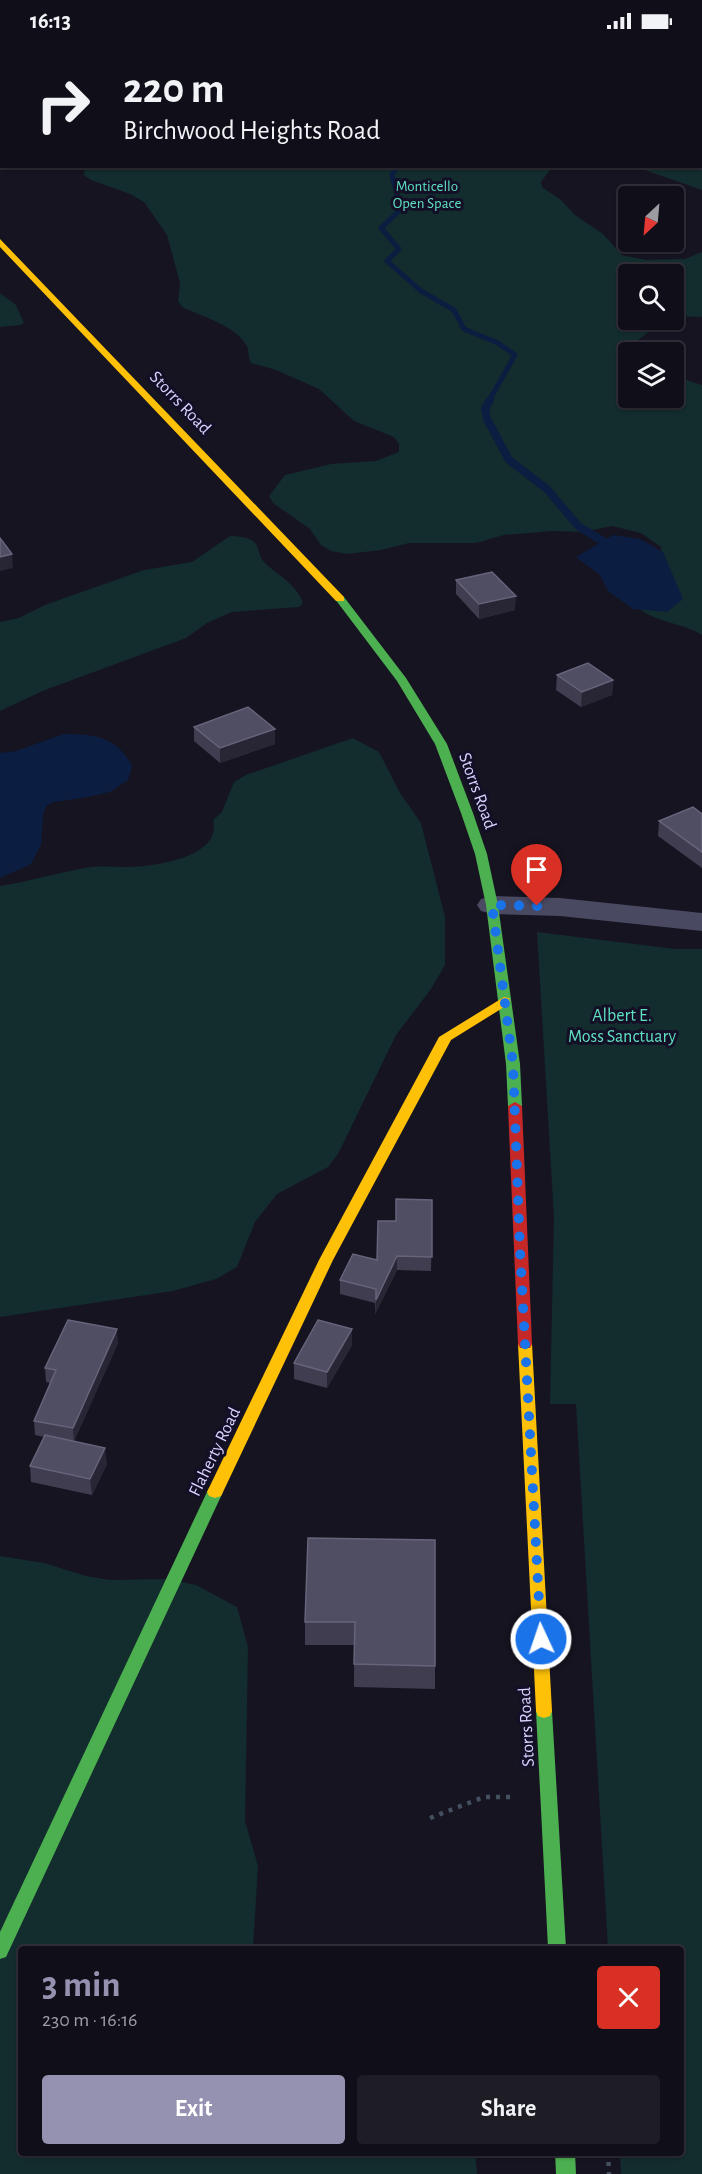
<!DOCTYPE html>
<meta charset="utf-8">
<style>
body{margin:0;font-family:"Alegreya Sans",sans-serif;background:#1e1d26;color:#f1f3f6;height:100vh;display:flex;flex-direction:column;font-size:22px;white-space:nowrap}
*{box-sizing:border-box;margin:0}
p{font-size:20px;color:#9c9ca2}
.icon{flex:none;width:33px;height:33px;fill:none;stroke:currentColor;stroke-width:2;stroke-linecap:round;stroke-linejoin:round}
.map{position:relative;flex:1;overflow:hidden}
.side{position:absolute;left:18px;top:1904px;width:666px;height:210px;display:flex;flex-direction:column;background:#100f19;border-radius:6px;box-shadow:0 2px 4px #0004,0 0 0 2px #302f38}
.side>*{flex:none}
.top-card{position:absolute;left:0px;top:0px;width:702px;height:126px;box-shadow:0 2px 4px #0004,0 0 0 2px #302f38;background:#100f19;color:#f1f3f6;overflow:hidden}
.needle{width:39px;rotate:206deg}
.tools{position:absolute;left:618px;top:144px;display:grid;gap:12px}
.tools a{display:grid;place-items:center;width:66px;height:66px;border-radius:6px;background:#100f19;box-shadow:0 2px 4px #0004,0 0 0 2px #302f38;font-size:30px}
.pin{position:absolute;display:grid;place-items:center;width:51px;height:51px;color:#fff;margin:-62px -26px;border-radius:50% 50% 50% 0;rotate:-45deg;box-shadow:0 0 6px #0007}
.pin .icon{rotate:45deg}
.me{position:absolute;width:66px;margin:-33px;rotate:357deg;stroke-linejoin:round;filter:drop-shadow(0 0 4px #0008)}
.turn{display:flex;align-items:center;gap:21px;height:126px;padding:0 24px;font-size:27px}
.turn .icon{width:78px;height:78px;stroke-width:2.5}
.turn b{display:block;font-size:42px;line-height:51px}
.round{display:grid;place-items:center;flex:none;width:63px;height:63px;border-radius:6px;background:#1e1d26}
.summary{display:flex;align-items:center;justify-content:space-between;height:102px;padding:0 24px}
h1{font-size:36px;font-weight:700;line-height:45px;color:#9591b1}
.action{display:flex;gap:12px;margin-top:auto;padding:12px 24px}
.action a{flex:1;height:69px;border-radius:6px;background:#9591b1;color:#fff;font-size:24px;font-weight:700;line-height:69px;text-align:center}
.action a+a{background:#1e1d26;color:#f1f3f6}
.status{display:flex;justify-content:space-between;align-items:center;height:42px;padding:0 30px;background:#100f19;direction:ltr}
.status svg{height:16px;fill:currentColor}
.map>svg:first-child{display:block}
.green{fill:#132c2d}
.water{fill:#0b1e41}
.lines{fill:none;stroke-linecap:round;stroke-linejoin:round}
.stream-far1{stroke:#0b1e41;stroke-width:5}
.stream{stroke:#0b1e41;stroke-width:8}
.path{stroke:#44505f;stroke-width:4.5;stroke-dasharray:4 6;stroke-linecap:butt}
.street{fill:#4a4962;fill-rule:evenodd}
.fast{fill:#4caf50;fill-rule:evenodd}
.slow{fill:#ffc107;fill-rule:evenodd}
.jam{fill:#c62828;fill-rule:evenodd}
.wall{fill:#403d50}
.shaded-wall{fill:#282635}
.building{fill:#504e63;stroke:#66637b;stroke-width:1.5}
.route{stroke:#1a73e8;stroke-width:10;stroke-dasharray:0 18}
.labels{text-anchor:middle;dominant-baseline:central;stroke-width:6;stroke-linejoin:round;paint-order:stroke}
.far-park-label{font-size:15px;fill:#5fe0c0;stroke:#130f26}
.street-label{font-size:18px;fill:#d9d4ff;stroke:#130f26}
.park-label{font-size:18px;fill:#5fe0c0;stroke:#130f26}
</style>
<div class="status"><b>16:13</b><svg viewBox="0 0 49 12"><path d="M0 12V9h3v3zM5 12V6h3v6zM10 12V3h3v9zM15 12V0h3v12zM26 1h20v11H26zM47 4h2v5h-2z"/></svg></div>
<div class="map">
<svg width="702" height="2132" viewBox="0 0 702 2132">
<rect width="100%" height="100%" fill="#161421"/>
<path class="green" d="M 0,0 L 702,0 L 702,148 L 636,125 L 700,124 L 700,2 L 2,2 L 1,71 Z
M 85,124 L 552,125 L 541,140 L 542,145 L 561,158 L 575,173 L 603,192 L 622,213 L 646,218 L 685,217 L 702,210 L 702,275 L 674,274 L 674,232 L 628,232 L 628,278 L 658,278 L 653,287 L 631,303 L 631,309 L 634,310 L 628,310 L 628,356 L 674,356 L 674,334 L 702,343 L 702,593 C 682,580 655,581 637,565 L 667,547 L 661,505 L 641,491 L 612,484 L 582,490 L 551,489 L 504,493 L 476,501 L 409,501 L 381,508 L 347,512 L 331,509 L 321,503 L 310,487 L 273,461 L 269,454 L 285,433 L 331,422 L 376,419 L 399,410 L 399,402 L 394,395 L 354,379 L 319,347 L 276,328 L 251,321 C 247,314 250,309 246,303 C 236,284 201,274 182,265 L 178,259 L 180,241 L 167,193 L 144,160 L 130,152 L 91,138 L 84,133 Z
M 0,251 L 16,263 L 24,281 L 20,283 L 0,285 Z
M 230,494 C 237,494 247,495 253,499 C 260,504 258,514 264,520 C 278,534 296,541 303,561 L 299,565 L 232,570 L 207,581 L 186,596 L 45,648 L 0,669 L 0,580 L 19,576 L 45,563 L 144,528 L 192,520 Z
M 353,696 L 379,710 L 400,751 L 421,781 L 445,875 L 445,923 L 431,947 L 396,993 L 338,1112 L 328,1125 L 277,1152 L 255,1180 L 237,1225 L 216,1237 L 173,1249 L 0,1275 L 0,844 C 31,839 60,830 91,825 C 104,824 115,825 128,825 C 154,825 223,815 213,778 L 222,770 L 234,740 L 246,733 Z
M 537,890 L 675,907 L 702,907 L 702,2132 L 621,2132 L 620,2111 L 681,2110 L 681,1906 L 608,1906 L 576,1362 L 550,1362 L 554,1175 Z
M 0,1514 L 44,1521 L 86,1534 L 110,1538 L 168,1537 L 196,1543 L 237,1565 L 248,1605 L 245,1779 L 258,1824 L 253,1906 L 21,1906 L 21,2110 L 475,2110 L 477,2132 L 0,2132 Z"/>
<path class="water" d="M 613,493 L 640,497 L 663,510 L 683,557 L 667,570 L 633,567 L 608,549 L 600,533 L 576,515 Z
M 64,692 C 95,692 117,695 132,724 L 128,738 L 110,750 L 82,756 L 54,760 L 46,764 L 43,773 L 41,803 L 31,822 L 0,836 L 0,711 L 16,709 Z"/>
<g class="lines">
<path class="stream-far1" d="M 397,124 L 392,133 L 401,167 L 381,186 L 399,207 L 387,219 L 421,249 L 454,268 L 464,287 L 498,301 L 515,313 L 489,359"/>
<path class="stream" d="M 490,358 L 485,367 L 487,377 L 509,418 L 547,447 L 579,485 L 603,499"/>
<path class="path" d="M 430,1776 L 484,1755 L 512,1755
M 608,2110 L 609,2132"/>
<path class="street" d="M 492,854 L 560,856 L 702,871 L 702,889 L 560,874 L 492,872 L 481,869 L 477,863 L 481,857 Z"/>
<path class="fast" d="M 340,554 L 344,555 L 406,636 L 447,702 L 473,771 L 487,812 L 498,863 L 520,1022 L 522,1064 L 520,1067 L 510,1067 L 508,1064 L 506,1022 L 486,863 L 475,812 L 461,771 L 435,702 L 397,639 L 335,557 Z
M 215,1444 L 221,1446 L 223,1450 L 6,1915 L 0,1917 L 0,1890 L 207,1450 L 209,1446 Z
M 544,1662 L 550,1664 L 552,1669 L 566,1906 L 548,1906 L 536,1669 L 538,1664 Z
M 555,2110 L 575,2110 L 576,2132 L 556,2132 Z"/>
<path class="slow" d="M 0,197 L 344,555 L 344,559 L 336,559 L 0,205 Z
M 504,955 L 509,956 L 510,959 L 509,962 L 451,998 L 333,1218 L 223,1450 L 221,1454 L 215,1456 L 209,1454 L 207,1450 L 319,1218 L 439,995 Z
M 525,1297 L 530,1298 L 532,1302 L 552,1669 L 550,1674 L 544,1676 L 538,1674 L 536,1669 L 518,1302 L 520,1298 Z"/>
<path class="jam" d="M 515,1060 L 522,1064 L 532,1302 L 530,1306 L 520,1306 L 518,1302 L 508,1064 Z"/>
</g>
<path class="wall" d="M 456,538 L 515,568 L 479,577 L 456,552 Z
M 557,633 L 613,638 L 612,653 L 581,665 L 556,648 Z
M 194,685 L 275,687 L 275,702 L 220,721 L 194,699 Z
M 702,772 L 702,826 L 658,794 L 659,779 Z
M 432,1158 L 431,1229 L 397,1228 L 375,1272 L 375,1261 L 340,1252 L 340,1238 L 377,1218 L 396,1179 Z
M 118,1301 L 74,1399 L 107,1422 L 92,1453 L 31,1440 L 30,1424 L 44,1395 L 35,1393 L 34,1379 L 50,1341 L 46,1340 L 45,1326 Z
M 352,1303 L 327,1346 L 294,1337 L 294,1321 Z
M 308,1496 L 435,1624 L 435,1647 L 354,1645 L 354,1603 L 305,1603 L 305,1580 Z"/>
<path class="shaded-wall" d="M 12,512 L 13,526 L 0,529 L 0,515 Z
M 516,554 L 515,568 L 479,577 L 479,562 Z
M 613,638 L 612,653 L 581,665 L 582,650 Z
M 275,687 L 275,702 L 220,721 L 220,706 Z
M 397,1214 L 397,1228 L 375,1272 L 376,1258 Z
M 117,1287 L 118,1301 L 74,1400 L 73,1386 Z
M 352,1287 L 352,1303 L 327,1346 L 327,1330 Z
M 105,1406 L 107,1422 L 92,1453 L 90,1437 Z"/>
<path class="building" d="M 0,496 L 12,512 L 0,515 Z
M 492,530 L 516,554 L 479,562 L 456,538 Z
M 588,621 L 613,638 L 582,650 L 557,633 Z
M 248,665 L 275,687 L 220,706 L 194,685 Z
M 693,765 L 702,772 L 702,810 L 659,779 Z
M 396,1157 L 432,1158 L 432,1215 L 397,1214 L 376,1258 L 376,1247 L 340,1238 L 353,1212 L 377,1218 L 378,1179 L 396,1179 Z
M 68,1278 L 117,1287 L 73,1386 L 34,1379 L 56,1328 L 45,1326 Z
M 318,1278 L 352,1287 L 327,1330 L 294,1321 Z
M 45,1393 L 105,1406 L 90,1437 L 30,1424 Z
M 308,1496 L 435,1498 L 435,1624 L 354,1622 L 355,1580 L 305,1580 Z"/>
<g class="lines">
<path class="route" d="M 537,864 L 492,863 L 513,1022 L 520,1208 L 541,1597"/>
</g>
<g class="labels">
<g class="far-park-label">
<text x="427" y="144">Monticello<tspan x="427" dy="17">Open Space</tspan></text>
</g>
<g class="street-label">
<text transform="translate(180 361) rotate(46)">Storrs Road</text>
<text transform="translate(477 749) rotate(70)">Storrs Road</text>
<text transform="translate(215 1410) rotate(-64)">Flaherty Road</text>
<text transform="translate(527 1685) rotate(-93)">Storrs Road</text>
</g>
<g class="park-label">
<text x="622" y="974">Albert E.<tspan x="622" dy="21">Moss Sanctuary</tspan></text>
</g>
</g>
</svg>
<div class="tools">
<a><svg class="needle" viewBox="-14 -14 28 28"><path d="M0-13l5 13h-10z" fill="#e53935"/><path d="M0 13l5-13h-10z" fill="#9c9ca2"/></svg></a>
<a><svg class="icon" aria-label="search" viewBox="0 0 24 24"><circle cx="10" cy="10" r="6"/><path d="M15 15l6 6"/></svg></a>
<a><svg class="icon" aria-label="layers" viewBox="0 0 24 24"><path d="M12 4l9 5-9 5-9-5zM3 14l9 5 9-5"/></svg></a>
</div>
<div class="pin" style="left:537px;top:864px;background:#d93025"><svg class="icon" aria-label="arrive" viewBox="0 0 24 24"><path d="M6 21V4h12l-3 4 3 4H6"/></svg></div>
<svg class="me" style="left:541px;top:1597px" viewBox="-20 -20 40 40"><circle r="17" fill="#1a73e8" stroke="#fff" stroke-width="3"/><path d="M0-11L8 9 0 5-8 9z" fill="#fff"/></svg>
<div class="top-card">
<div class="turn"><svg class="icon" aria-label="right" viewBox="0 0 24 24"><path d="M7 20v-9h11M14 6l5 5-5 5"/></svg><div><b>220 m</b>Birchwood Heights Road</div></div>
</div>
<section class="side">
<div class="summary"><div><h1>3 min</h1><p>230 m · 16:16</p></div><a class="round" style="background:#d93025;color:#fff"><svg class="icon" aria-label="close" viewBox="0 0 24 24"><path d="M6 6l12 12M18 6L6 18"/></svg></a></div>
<div class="action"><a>Exit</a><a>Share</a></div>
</section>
</div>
